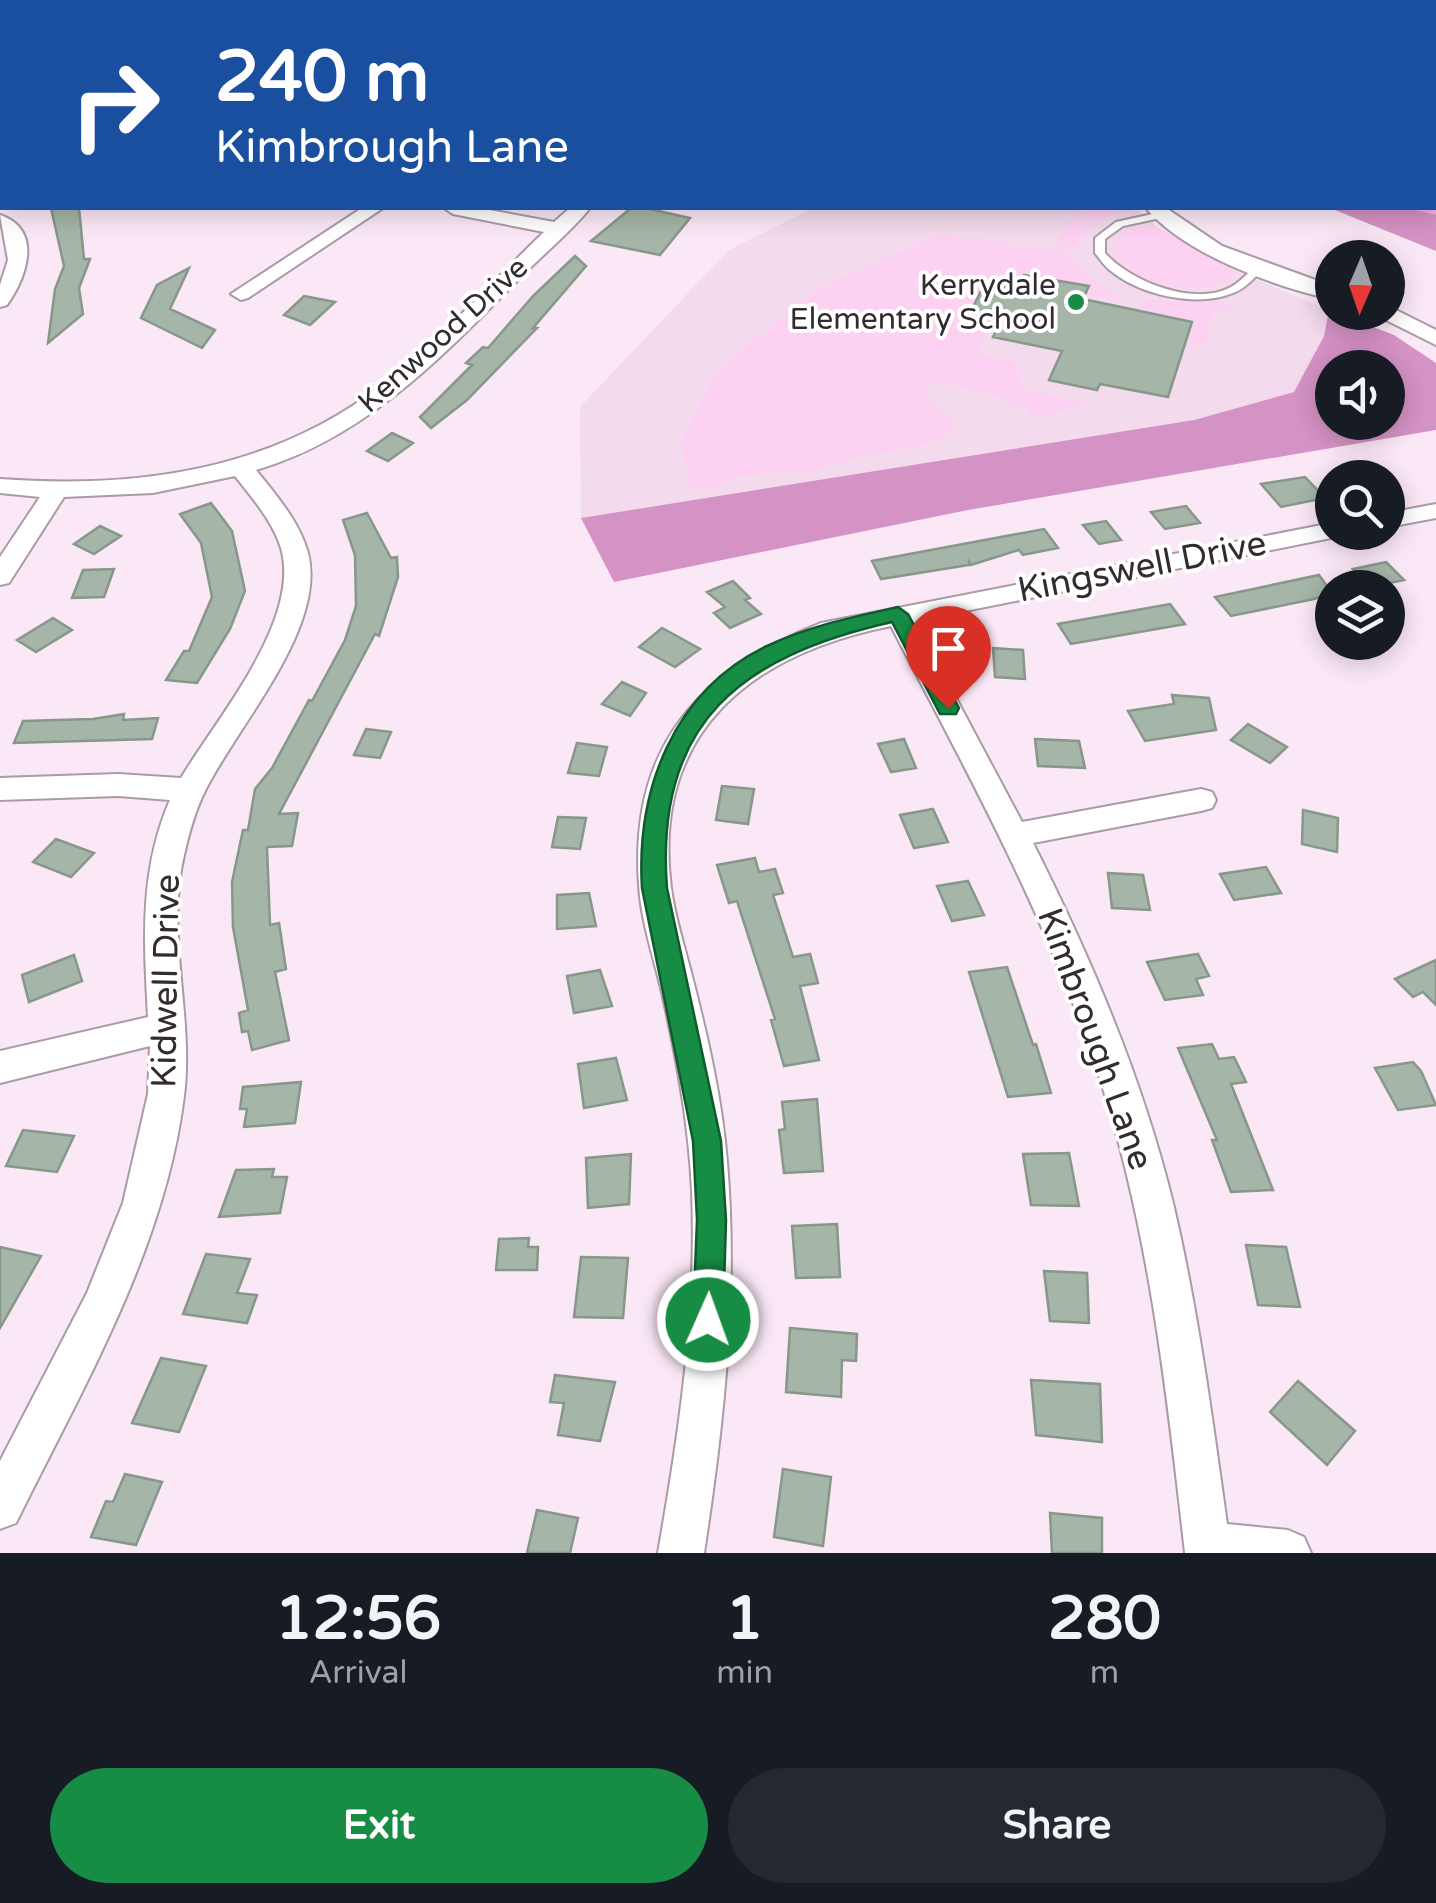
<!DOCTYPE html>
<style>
body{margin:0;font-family:"Varela Round",sans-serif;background:#242831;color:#f1f3f6;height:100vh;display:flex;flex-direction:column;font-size:38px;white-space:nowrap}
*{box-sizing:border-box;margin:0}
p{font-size:32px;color:#9ea1a6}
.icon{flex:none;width:55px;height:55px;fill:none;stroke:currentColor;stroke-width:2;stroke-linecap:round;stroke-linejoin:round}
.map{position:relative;height:1553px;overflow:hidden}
.sheet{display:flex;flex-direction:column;background:#171b24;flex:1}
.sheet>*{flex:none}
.top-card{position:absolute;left:0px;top:0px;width:1438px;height:210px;box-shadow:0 5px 25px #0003;background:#1a4fa0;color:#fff;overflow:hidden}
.needle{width:65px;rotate:182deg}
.buttons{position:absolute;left:1315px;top:240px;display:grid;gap:20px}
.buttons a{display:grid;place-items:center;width:90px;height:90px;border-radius:50%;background:#171b24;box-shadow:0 5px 25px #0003;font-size:50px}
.pin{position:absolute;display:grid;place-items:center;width:85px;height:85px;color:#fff;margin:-102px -42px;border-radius:50% 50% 50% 0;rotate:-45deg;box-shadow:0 0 10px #0007}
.pin .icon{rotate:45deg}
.me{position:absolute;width:110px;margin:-55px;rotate:2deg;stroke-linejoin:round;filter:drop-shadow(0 0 8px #0008)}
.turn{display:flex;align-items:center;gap:35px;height:210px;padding:0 50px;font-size:45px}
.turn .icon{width:130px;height:130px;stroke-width:2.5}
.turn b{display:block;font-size:70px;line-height:85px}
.eta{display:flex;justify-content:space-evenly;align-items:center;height:170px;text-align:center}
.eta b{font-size:60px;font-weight:800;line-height:70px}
.button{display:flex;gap:20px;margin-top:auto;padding:20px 50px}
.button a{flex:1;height:115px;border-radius:60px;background:#178c45;color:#fff;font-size:40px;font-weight:800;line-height:115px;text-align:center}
.button a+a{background:#242831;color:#f1f3f6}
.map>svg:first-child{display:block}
.built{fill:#f3daec}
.green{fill:#fdd1f2}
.forest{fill:#d592c5;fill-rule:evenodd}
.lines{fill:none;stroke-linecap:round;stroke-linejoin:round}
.stream{stroke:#f4aee3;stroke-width:5}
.building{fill:#a5b5a8;stroke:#87978a;stroke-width:2.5}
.service-casing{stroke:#ab9aa7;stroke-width:4}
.minor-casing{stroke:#ab9aa7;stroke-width:4}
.service{fill:#fff;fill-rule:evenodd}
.minor{fill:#fff;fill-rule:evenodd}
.route{fill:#178c45;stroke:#0f5b2d;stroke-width:2.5}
.poi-dot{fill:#178c45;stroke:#fff;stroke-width:4}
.labels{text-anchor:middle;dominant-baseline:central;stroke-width:8;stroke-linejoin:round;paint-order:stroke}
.far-poi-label{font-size:30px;fill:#322b30;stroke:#fff;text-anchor:end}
.far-street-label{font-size:30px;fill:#322b30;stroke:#fff}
.street-label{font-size:35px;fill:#322b30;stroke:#fff}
</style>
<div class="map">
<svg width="1436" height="1553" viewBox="0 0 1436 1553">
<rect width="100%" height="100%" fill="#fbe8f6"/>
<path class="built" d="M 813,208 L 1137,208 L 1157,227 L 1236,271 L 1329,310 L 1324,336 L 1294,392 L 1194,420 L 581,518 L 580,407 L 729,250 Z"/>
<path class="green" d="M 1095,208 L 1131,208 C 1109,218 1081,220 1079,249 L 1057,247 C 1060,224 1074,214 1095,208 Z
M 1141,226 L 1156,227 L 1234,271 L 1235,276 C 1212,297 1128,288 1112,249 L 1122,232 Z
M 940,234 L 1067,252 L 1080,269 L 1118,299 L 1090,296 L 1094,286 L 1023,273 L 1021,278 L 1006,276 L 1002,285 L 984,283 L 965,318 L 991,324 L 976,354 L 1018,363 L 1014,370 L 1023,373 L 1019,382 L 1030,392 L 1090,404 L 1033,419 L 1026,408 L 1003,405 L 1001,396 L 935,382 L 928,387 L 925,396 L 950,416 L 956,432 L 914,448 L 863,456 L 816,470 L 731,477 L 709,490 L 690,487 L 681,441 L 719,369 L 818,288 Z
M 1145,300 L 1230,303 L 1233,309 L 1214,310 L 1204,346 L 1189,344 L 1195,321 L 1138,310 Z"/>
<path class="forest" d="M 1436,140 L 1436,251 L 1330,208 L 1435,208 Z
M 1329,310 L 1394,335 L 1436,363 L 1436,430 L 968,510 L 614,582 L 581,518 L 1194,420 L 1294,392 L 1324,336 ZM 1332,368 L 1388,368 L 1388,422 L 1332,422 Z"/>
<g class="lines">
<path class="stream" d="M 1417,208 L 1436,212"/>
</g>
<path class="building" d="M 51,208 L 79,208 L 84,259 L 90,259 L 79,288 L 83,314 L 48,343 L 55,289 L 64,266 Z
M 631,208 L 645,208 L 690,218 L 660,255 L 591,241 Z
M 575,256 L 586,266 L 533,328 L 537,328 L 467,400 L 431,428 L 420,417 L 472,365 L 466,363 L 483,347 L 488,348 L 533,296 Z
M 189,268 L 170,309 L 215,330 L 202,348 L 141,318 L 157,285 Z
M 1024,275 L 1089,286 L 1083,299 L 1192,322 L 1168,397 L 1100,384 L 1097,390 L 1049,380 L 1062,351 L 993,337 L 1001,321 L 969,315 L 985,283 L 1004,287 L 1009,277 L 1022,279 Z
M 304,296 L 335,302 L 310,325 L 284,315 Z
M 392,433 L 413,443 L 388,461 L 367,451 Z
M 1305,477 L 1325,498 L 1281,507 L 1261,484 Z
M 211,503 L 232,531 L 245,591 L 230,629 L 197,683 L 166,680 L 184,651 L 189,651 L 212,597 L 201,543 L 180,514 Z
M 1186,506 L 1200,523 L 1165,529 L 1151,512 Z
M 367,513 L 391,558 L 397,557 L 398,577 L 379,636 L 375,634 L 279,814 L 298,813 L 292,846 L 267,847 L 270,925 L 279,923 L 286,969 L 275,972 L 289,1040 L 252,1050 L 248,1031 L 242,1032 L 239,1013 L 248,1010 L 233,927 L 232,882 L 243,830 L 248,830 L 255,789 L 272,768 L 309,700 L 312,701 L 345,640 L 356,606 L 355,555 L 343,520 Z
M 1106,521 L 1121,540 L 1099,544 L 1083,525 Z
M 100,526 L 121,536 L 94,554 L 74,544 Z
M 1044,529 L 1058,548 L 1023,555 L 1019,550 L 971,565 L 969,562 L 969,565 L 881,579 L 872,561 Z
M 1386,562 L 1404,580 L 1371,587 L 1353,569 Z
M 114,569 L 104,597 L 72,598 L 83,570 Z
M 1319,575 L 1332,593 L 1314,599 L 1231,616 L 1215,597 Z
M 733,581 L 750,598 L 745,600 L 761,614 L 730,628 L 714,613 L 725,607 L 707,592 Z
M 1170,604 L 1185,624 L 1071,644 L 1058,624 Z
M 53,618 L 72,630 L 36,652 L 17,640 Z
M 662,628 L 675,635 L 700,649 L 675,667 L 639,647 Z
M 993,648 L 1023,650 L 1025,679 L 995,677 Z
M 622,682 L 646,693 L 630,716 L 602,704 Z
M 1172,695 L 1209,698 L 1216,730 L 1145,741 L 1128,711 L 1174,704 Z
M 124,714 L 123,720 L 158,718 L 152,739 L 14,743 L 23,721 L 93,719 Z
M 1248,724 L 1287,747 L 1270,763 L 1231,740 Z
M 366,729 L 391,732 L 380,758 L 354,755 Z
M 904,739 L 916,768 L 891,772 L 878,744 Z
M 1035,739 L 1079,741 L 1085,768 L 1038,766 Z
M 577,743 L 607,747 L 599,776 L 568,773 Z
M 722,786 L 754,789 L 748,824 L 716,820 Z
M 933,809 L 948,842 L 914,848 L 900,815 Z
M 1303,810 L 1338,818 L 1337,852 L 1302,844 Z
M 558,817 L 586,818 L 580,849 L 552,847 Z
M 56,839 L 94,853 L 71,877 L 33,862 Z
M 755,858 L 759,872 L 775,869 L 783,893 L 773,895 L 793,957 L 810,954 L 818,983 L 800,986 L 819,1060 L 784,1066 L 771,1020 L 775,1019 L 737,901 L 729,903 L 717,865 Z
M 1266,867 L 1281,893 L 1234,900 L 1220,874 Z
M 1108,873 L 1143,875 L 1150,910 L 1112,908 Z
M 968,881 L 984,915 L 952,921 L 937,886 Z
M 589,893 L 596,926 L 557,929 L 557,895 Z
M 1198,954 L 1209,976 L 1196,979 L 1203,995 L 1165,1000 L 1147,962 Z
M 74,955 L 82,981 L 29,1002 L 22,975 Z
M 1436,960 L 1436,1005 L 1423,992 L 1413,997 L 1395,979 Z
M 1007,967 L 1033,1045 L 1036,1044 L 1051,1093 L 1008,1097 L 969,972 Z
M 600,970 L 612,1006 L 574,1013 L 567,976 Z
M 1212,1044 L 1219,1059 L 1234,1057 L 1246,1082 L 1231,1084 L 1273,1190 L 1231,1192 L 1212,1140 L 1217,1140 L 1178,1048 Z
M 616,1058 L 627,1100 L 584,1108 L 578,1064 Z
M 1413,1062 L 1421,1071 L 1436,1105 L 1398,1110 L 1375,1068 Z
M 301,1082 L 295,1123 L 244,1127 L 247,1109 L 240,1109 L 243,1087 Z
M 817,1099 L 823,1171 L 784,1173 L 779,1130 L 785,1129 L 782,1102 Z
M 23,1130 L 74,1136 L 57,1172 L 6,1166 Z
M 1069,1153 L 1079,1206 L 1031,1205 L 1023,1154 Z
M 631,1154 L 629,1204 L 588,1208 L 586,1158 Z
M 274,1169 L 272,1177 L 287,1177 L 280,1213 L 219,1217 L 236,1170 Z
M 837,1224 L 840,1277 L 796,1278 L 792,1226 Z
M 529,1238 L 528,1247 L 538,1247 L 537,1270 L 496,1270 L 499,1239 Z
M 1246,1245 L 1286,1247 L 1300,1307 L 1258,1305 Z
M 0,1247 L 41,1256 L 0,1328 Z
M 206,1254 L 250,1259 L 237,1293 L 257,1295 L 247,1323 L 183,1314 Z
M 581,1257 L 628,1258 L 623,1318 L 574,1317 Z
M 1044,1271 L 1087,1273 L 1089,1323 L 1050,1321 Z
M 790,1328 L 857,1334 L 856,1361 L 842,1360 L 841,1397 L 786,1392 Z
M 161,1358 L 206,1366 L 179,1432 L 132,1423 Z
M 555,1375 L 615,1382 L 600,1441 L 558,1435 L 564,1403 L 550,1402 Z
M 1031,1380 L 1100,1384 L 1102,1442 L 1036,1435 Z
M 1298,1381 L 1355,1431 L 1327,1465 L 1270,1412 Z
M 783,1469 L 831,1477 L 823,1546 L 774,1537 Z
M 125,1474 L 162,1482 L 136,1545 L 91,1537 L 106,1501 L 113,1502 Z
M 537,1510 L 578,1518 L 570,1553 L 527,1553 Z
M 1050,1513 L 1102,1518 L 1102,1553 L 1052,1553 Z"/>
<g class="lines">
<defs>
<path id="service" d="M 1162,212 L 1167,215 L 1165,217 L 1123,226 L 1105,239 L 1105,253 C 1130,281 1193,307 1231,287 C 1240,282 1248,273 1255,266 L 1264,268 C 1255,277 1245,289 1233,293 C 1197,308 1140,295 1111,271 C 1105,267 1100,259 1095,253 L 1095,238 L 1116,222 Z"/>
<path id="minor" d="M 507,0 L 522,0 L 523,2 L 508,2 Z
M 1048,0 L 1064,0 L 1065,2 L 1049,2 Z
M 1314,0 L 1338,0 L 1339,2 L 1315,2 Z
M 1436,9 L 1436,19 L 1435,20 L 1435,10 Z
M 1435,47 L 1436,48 L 1436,58 L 1435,57 Z
M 0,77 L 2,77 L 2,87 L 0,87 Z
M 362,208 L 383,208 L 248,298 L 241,300 L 231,294 Z
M 444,208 L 479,208 L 554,222 L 570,208 L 590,208 C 570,233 542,255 520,278 C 442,357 365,438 256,470 C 276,495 299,521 308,553 C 327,628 237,726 205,791 C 195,811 189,833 184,855 C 165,936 194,1015 184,1096 C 165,1249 83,1387 16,1523 L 0,1529 L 0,1461 L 87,1293 L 123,1203 L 148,1094 L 150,1046 L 0,1083 L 0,1051 L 148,1017 C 144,941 139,871 170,800 L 118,796 L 0,800 L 0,778 L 118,774 L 181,778 C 216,719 302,620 281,548 C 272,520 252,498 235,476 L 153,493 L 64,497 L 9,583 L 0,585 L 0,557 L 40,497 L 0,493 L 0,479 C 136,489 272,471 383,384 C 441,339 491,283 544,232 L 453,214 Z
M 1146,208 L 1166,208 L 1222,246 L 1332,286 L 1332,299 C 1275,287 1184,254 1146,208 Z
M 0,215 C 44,230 26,278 7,305 L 0,307 L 0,285 L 8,260 Z
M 1388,306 L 1436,330 L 1436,345 L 1378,316 L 1375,312 L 1388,312 Z
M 1436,504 L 1436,518 L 1388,527 L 1388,513 Z
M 1332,523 L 1332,532 L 1344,532 L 1341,536 L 915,621 L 1022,822 L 1201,789 L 1212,792 L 1216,800 L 1212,808 L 1201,811 L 1033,843 C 1091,958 1142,1077 1173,1203 C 1198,1309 1212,1417 1227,1524 L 1288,1530 L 1304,1537 L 1311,1553 L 1185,1553 C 1167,1394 1150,1235 1101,1082 C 1050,922 968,774 891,626 C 751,654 651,732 671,888 C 675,918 685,948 692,976 C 708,1038 722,1099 727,1162 C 738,1293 724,1423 704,1553 L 658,1553 C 679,1434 697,1313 692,1191 C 689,1125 677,1061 663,997 C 655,961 641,922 639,885 C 629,746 699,671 821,623 Z"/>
</defs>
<use href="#service" class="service-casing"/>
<use href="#minor" class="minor-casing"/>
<use href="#service" class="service"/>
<use href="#minor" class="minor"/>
</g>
<path class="route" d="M 898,607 L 908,614 L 959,708 L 956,714 L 940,714 L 892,622 C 742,656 654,722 667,888 L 721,1141 L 726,1220 L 723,1320 L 719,1331 L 708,1335 L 697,1331 L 693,1320 L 697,1220 L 693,1141 L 642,888 C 636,790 673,691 767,646 C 809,626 853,617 898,607 Z"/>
<circle class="poi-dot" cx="1076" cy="302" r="10"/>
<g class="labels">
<g class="far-poi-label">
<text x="1056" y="285">Kerrydale<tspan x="1056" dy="34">Elementary School</tspan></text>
</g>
<g class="far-street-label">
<text transform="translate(443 335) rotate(-42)">Kenwood Drive</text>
</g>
<g class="street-label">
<text transform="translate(1142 567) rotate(-11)">Kingswell Drive</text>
<text transform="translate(166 981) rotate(-89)">Kidwell Drive</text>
<text transform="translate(1095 1039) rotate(70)">Kimbrough Lane</text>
</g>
</g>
</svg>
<div class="buttons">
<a><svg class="needle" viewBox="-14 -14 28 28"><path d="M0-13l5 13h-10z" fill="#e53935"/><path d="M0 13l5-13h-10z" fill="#9ea1a6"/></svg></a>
<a><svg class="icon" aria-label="sound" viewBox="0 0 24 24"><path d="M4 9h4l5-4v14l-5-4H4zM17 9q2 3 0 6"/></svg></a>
<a><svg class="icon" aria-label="search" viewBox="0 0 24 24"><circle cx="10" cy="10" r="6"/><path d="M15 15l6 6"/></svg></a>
<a><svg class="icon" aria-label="layers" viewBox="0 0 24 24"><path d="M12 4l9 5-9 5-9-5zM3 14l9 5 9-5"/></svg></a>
</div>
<div class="pin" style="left:948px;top:708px;background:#d93025"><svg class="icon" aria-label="arrive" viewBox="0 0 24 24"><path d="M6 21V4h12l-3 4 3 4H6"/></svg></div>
<svg class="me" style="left:708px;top:1320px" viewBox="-20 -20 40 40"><circle r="17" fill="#178c45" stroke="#fff" stroke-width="3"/><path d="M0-11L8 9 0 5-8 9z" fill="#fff"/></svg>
<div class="top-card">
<div class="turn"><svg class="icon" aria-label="right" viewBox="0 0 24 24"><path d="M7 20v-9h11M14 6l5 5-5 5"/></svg><div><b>240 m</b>Kimbrough Lane</div></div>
</div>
</div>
<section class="sheet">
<div class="eta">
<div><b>12:56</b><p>Arrival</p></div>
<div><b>1</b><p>min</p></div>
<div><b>280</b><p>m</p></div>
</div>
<div class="button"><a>Exit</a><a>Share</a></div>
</section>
